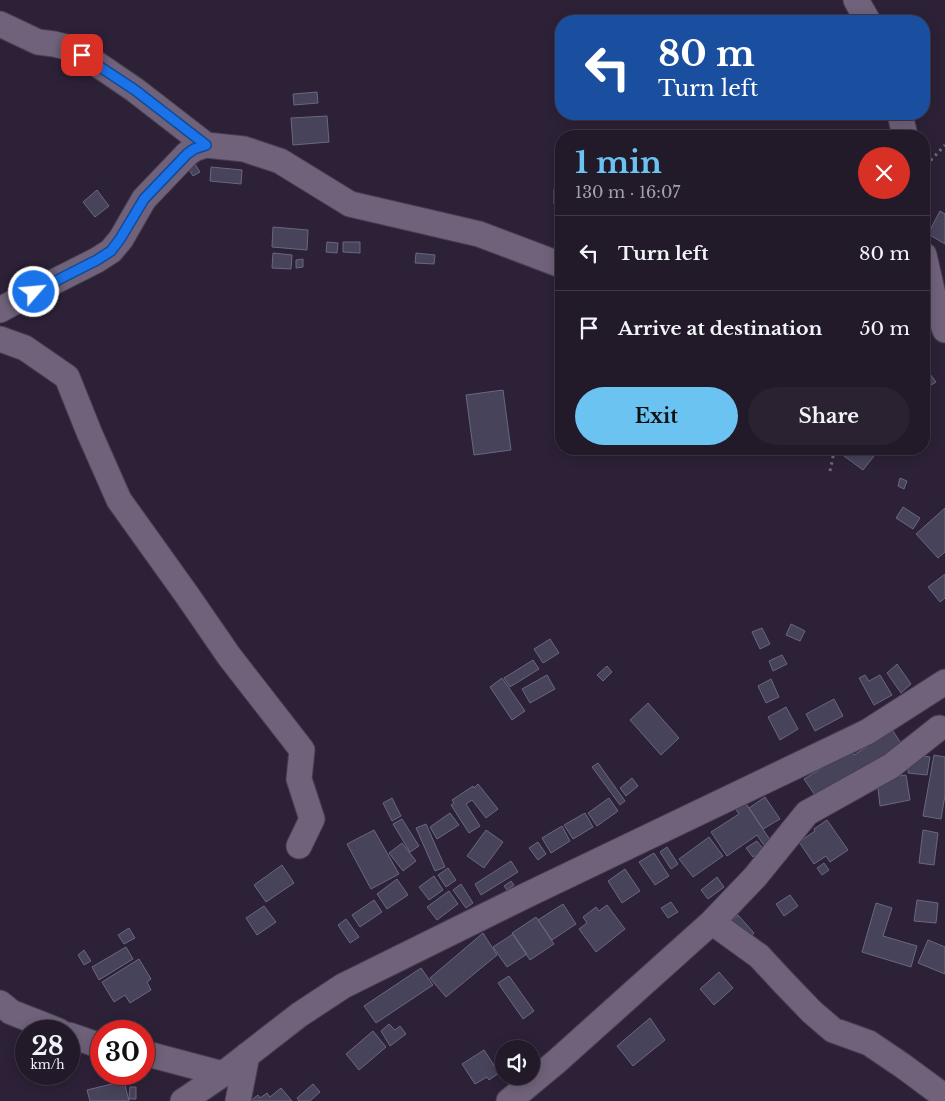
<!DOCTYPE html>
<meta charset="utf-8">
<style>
body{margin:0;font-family:"Libre Baskerville",serif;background:#2a2231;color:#f1f3f6;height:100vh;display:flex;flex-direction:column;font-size:19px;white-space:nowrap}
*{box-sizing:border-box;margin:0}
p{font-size:16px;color:#a2a0a8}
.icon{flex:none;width:28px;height:28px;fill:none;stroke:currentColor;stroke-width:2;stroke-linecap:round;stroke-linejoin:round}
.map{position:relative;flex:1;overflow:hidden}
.sheet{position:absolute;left:555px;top:130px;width:375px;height:325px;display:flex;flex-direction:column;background:#221929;border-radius:20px;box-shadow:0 2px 12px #0003,0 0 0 1px #3f3846}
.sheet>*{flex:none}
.top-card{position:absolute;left:555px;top:15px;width:375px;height:105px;border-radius:20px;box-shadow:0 2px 12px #0003,0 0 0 1px #3f3846;background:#1a4fa0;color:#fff;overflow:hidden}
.buttons{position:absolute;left:495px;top:1040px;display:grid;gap:10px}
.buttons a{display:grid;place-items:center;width:45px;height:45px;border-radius:50%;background:#221929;box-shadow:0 2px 12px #0003,0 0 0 1px #3f3846;font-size:25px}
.speed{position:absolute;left:15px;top:1020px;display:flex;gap:10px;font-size:25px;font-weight:700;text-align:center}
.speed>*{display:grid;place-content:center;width:65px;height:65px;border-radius:50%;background:#221929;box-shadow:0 2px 12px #0003,0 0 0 1px #3f3846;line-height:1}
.speed small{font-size:12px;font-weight:400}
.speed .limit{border:8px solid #d22;background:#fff;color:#111}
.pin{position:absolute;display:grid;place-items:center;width:42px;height:42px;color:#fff;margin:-21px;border-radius:10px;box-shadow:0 2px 8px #0006}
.me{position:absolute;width:55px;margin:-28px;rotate:63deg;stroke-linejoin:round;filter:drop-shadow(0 0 4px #0008)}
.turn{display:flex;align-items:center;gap:18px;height:105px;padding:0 20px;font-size:22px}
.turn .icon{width:65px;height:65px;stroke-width:2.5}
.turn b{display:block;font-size:35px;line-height:42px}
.round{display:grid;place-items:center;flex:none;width:52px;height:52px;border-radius:26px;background:#2a2231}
.summary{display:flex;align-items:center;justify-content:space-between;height:85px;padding:0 20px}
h1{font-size:30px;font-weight:700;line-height:38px;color:#6bc3f2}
.cta{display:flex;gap:10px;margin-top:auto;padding:10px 20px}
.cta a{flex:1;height:58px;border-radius:30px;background:#6bc3f2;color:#111;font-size:20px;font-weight:700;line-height:58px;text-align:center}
.cta a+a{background:#2a2231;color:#f1f3f6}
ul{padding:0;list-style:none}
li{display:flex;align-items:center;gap:15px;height:75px;padding:0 20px;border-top:1px solid #3f3846}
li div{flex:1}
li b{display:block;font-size:19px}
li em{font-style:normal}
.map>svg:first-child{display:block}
.building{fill:#46435b;stroke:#6a6781}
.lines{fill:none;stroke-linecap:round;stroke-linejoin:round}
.minor-casing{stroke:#4a3f51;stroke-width:27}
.path{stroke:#72677a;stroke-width:3;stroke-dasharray:2.5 4;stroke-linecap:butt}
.minor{stroke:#6f627a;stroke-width:25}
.route-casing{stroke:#114b97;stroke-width:12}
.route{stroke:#1a73e8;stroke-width:9}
</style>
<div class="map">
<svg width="945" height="1101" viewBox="0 0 945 1101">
<rect width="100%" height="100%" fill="#2d2137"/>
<path class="building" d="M 317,92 L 318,103 L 294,105 L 293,94 Z
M 327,116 L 329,142 L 293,145 L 291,118 Z
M 195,164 L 200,172 L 193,176 L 188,168 Z
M 211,167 L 242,170 L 241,184 L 210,181 Z
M 554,189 L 561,189 L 561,204 L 554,204 Z
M 97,190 L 109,206 L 95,217 L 83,202 Z
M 940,211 L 945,214 L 945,244 L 928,234 Z
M 273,227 L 308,230 L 307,250 L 272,247 Z
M 327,242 L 338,243 L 337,253 L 326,252 Z
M 343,242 L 360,242 L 360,253 L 343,252 Z
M 273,253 L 292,255 L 291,269 L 272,268 Z
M 416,253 L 435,255 L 434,264 L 415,263 Z
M 303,259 L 303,267 L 296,268 L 296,260 Z
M 924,366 L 936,382 L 928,387 L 924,381 Z
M 503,390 L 511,450 L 474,455 L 466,395 Z
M 849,449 L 865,449 L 874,456 L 863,470 L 844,456 Z
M 900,478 L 907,481 L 904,489 L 898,486 Z
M 903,507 L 920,518 L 913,529 L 896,518 Z
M 945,508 L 945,552 L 938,558 L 916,534 Z
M 945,574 L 945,598 L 940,602 L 928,587 Z
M 791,624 L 805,631 L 800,641 L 786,635 Z
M 762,628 L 770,644 L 760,649 L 752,632 Z
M 550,639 L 559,653 L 543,663 L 534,649 Z
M 782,655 L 787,664 L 773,671 L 769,661 Z
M 533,660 L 539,669 L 510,687 L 504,678 Z
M 897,664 L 911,684 L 901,693 L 887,673 Z
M 607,666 L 612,672 L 603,681 L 597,675 Z
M 547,675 L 555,689 L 530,703 L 522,689 Z
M 865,675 L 869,681 L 880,675 L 892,695 L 874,705 L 859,678 Z
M 502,678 L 525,711 L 512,720 L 490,687 Z
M 771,679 L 779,697 L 766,703 L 758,686 Z
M 834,699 L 843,716 L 815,731 L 806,714 Z
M 648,703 L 679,738 L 661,755 L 630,720 Z
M 786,707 L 798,729 L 780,740 L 768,717 Z
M 893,731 L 902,745 L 817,798 L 804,779 L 851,750 L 854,755 L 883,736 Z
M 910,754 L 930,757 L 927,775 L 908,773 Z
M 934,755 L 945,757 L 945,795 L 941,819 L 923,816 Z
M 598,763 L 625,801 L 620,805 L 592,767 Z
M 906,775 L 910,800 L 880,806 L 877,779 Z
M 632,778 L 638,786 L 626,796 L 620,788 Z
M 478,784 L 498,809 L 486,818 L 472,800 L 466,804 L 480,826 L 469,833 L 451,805 L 454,803 L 452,800 L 473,786 L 474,788 Z
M 765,797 L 780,819 L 763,829 L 749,808 Z
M 392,798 L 401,816 L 392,821 L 383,803 Z
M 609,798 L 618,811 L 597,826 L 588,813 Z
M 745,802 L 774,846 L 767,850 L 757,835 L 727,856 L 711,832 L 739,814 L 735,808 Z
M 450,813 L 459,825 L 437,839 L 430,827 Z
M 585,813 L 593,827 L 573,839 L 564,825 Z
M 402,819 L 419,846 L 410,852 L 393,824 Z
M 827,820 L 848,850 L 830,862 L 826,856 L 814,864 L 799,842 L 815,831 L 814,829 Z
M 426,824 L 445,867 L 435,871 L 416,828 Z
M 562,826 L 570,841 L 551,853 L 542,838 Z
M 374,830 L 399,874 L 371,889 L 347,844 Z
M 486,830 L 503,842 L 484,868 L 467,856 Z
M 923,830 L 938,833 L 934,865 L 919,863 Z
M 709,837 L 723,856 L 693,877 L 679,859 Z
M 757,841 L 764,850 L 753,857 L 746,848 Z
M 538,842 L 546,854 L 538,860 L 529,848 Z
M 402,843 L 416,861 L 403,871 L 389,853 Z
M 667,847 L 678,864 L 671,869 L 660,852 Z
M 654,853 L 669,876 L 655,885 L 639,862 Z
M 511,861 L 518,872 L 481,895 L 475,884 Z
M 824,863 L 829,870 L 822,875 L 817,868 Z
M 282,865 L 294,883 L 266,902 L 254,885 Z
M 448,868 L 456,880 L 446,887 L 438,875 Z
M 625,869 L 640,891 L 622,903 L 608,881 Z
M 434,876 L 443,890 L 429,900 L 419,887 Z
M 717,877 L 724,887 L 708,899 L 701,890 Z
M 397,879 L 408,895 L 387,909 L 377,894 Z
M 511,881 L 514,885 L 507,890 L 504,886 Z
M 461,884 L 473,903 L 466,908 L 453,890 Z
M 449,891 L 458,904 L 437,920 L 427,907 Z
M 790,895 L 798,906 L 784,916 L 776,904 Z
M 374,900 L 382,912 L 360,927 L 352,915 Z
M 917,900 L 938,903 L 936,923 L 914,921 Z
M 671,902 L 678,912 L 668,918 L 661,908 Z
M 876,903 L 892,908 L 883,936 L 917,946 L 911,967 L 862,952 Z
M 563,904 L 576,924 L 552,940 L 538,920 Z
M 607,905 L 625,929 L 596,952 L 579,929 L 587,923 L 583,917 L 596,907 L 599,911 Z
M 264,906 L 276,922 L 257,935 L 246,918 Z
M 738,915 L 754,933 L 746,941 L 730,922 Z
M 536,917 L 554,944 L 530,960 L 512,933 Z
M 346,919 L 359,937 L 350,943 L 338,925 Z
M 129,928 L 135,938 L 124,944 L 118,935 Z
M 483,933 L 497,955 L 446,997 L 430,978 Z
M 513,934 L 527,954 L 507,967 L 493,947 Z
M 928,940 L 945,947 L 945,974 L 918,963 Z
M 126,947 L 133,959 L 99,980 L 92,967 Z
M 84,950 L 91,961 L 84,965 L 78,955 Z
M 139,959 L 151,979 L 147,982 L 151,990 L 130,1003 L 125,995 L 114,1002 L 102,982 Z
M 421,968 L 433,985 L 376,1023 L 364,1006 Z
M 719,972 L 733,988 L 714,1005 L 700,989 Z
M 509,976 L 534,1011 L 523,1019 L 498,983 Z
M 650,1018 L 665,1040 L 633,1066 L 617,1046 Z
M 389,1024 L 395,1030 L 400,1026 L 406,1034 L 390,1046 L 381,1031 Z
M 373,1031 L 386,1047 L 359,1070 L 346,1054 Z
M 484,1050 L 499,1073 L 489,1080 L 487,1077 L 475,1084 L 462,1064 Z
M 124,1081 L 129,1101 L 90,1101 L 87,1090 Z
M 313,1084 L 320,1092 L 310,1101 L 299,1101 L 297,1098 Z
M 130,1087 L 136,1087 L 136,1099 L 129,1099 Z
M 281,1088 L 292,1101 L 250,1101 L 258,1095 L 260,1098 L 267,1093 L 270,1097 Z"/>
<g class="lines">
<defs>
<path id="minor" d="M 856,0 L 868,21
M 0,24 L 38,42 L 54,44 L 70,48 L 94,62 L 135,90 L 206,145
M 900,114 L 905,136
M 924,255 L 934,299 L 945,330
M 0,310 L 18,300 L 97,260 L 111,251 L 121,239 L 144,199 L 187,154 L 194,149 L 206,145 L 244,149 L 280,161 L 350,204 L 479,234 L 561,265
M 0,339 L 25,348 L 67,377 L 89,432 L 119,500 L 187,595 L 229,656 L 302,750 L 299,779 L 312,819 L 299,846
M 712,922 L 759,956 L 785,984 L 812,1012 L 833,1030 L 869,1043 L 903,1066 L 945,1097
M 0,1003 L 11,1012 L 59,1031
M 69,1035 L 101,1046
M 144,1053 L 223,1074
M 183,1101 L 223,1074 L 299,1015 L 343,986 L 527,895 L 867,732 L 945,682
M 238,1101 L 247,1055
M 509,1101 L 556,1062 L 712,922 L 755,877 L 807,813 L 891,766 L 939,728"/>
</defs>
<use href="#minor" class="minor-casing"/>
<path class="path" d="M 924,160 L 931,160 L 945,145
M 830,471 L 834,452 L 832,449"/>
<use href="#minor" class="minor"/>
</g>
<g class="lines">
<defs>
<path id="route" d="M 34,292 L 97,260 L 111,251 L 120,239 L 144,199 L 187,154 L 194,149 L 206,145 L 135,90 L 82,55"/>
</defs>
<use href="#route" class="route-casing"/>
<use href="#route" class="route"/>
</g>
</svg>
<div class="buttons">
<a><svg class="icon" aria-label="sound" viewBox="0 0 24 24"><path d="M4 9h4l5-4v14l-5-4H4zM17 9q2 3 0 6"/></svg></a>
</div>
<div class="speed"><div>28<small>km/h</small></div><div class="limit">30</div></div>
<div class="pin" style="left:82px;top:55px;background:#d93025"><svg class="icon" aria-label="arrive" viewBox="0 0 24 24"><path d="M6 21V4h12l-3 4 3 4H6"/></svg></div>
<svg class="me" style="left:34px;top:292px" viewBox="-20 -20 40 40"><circle r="17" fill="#1a73e8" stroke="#fff" stroke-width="3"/><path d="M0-11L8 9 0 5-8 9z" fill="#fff"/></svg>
<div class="top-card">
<div class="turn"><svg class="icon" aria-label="left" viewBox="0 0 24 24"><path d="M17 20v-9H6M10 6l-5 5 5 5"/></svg><div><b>80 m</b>Turn left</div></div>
</div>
<section class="sheet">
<div class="summary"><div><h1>1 min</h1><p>130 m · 16:07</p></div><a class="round" style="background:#d93025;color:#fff"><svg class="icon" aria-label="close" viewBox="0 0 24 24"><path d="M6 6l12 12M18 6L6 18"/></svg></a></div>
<ul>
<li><svg class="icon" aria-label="left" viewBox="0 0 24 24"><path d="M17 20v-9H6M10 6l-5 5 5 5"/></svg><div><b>Turn left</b></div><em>80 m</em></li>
<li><svg class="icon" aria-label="arrive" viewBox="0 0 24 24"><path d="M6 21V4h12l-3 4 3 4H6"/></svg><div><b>Arrive at destination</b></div><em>50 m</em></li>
</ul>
<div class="cta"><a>Exit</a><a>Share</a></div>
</section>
</div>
